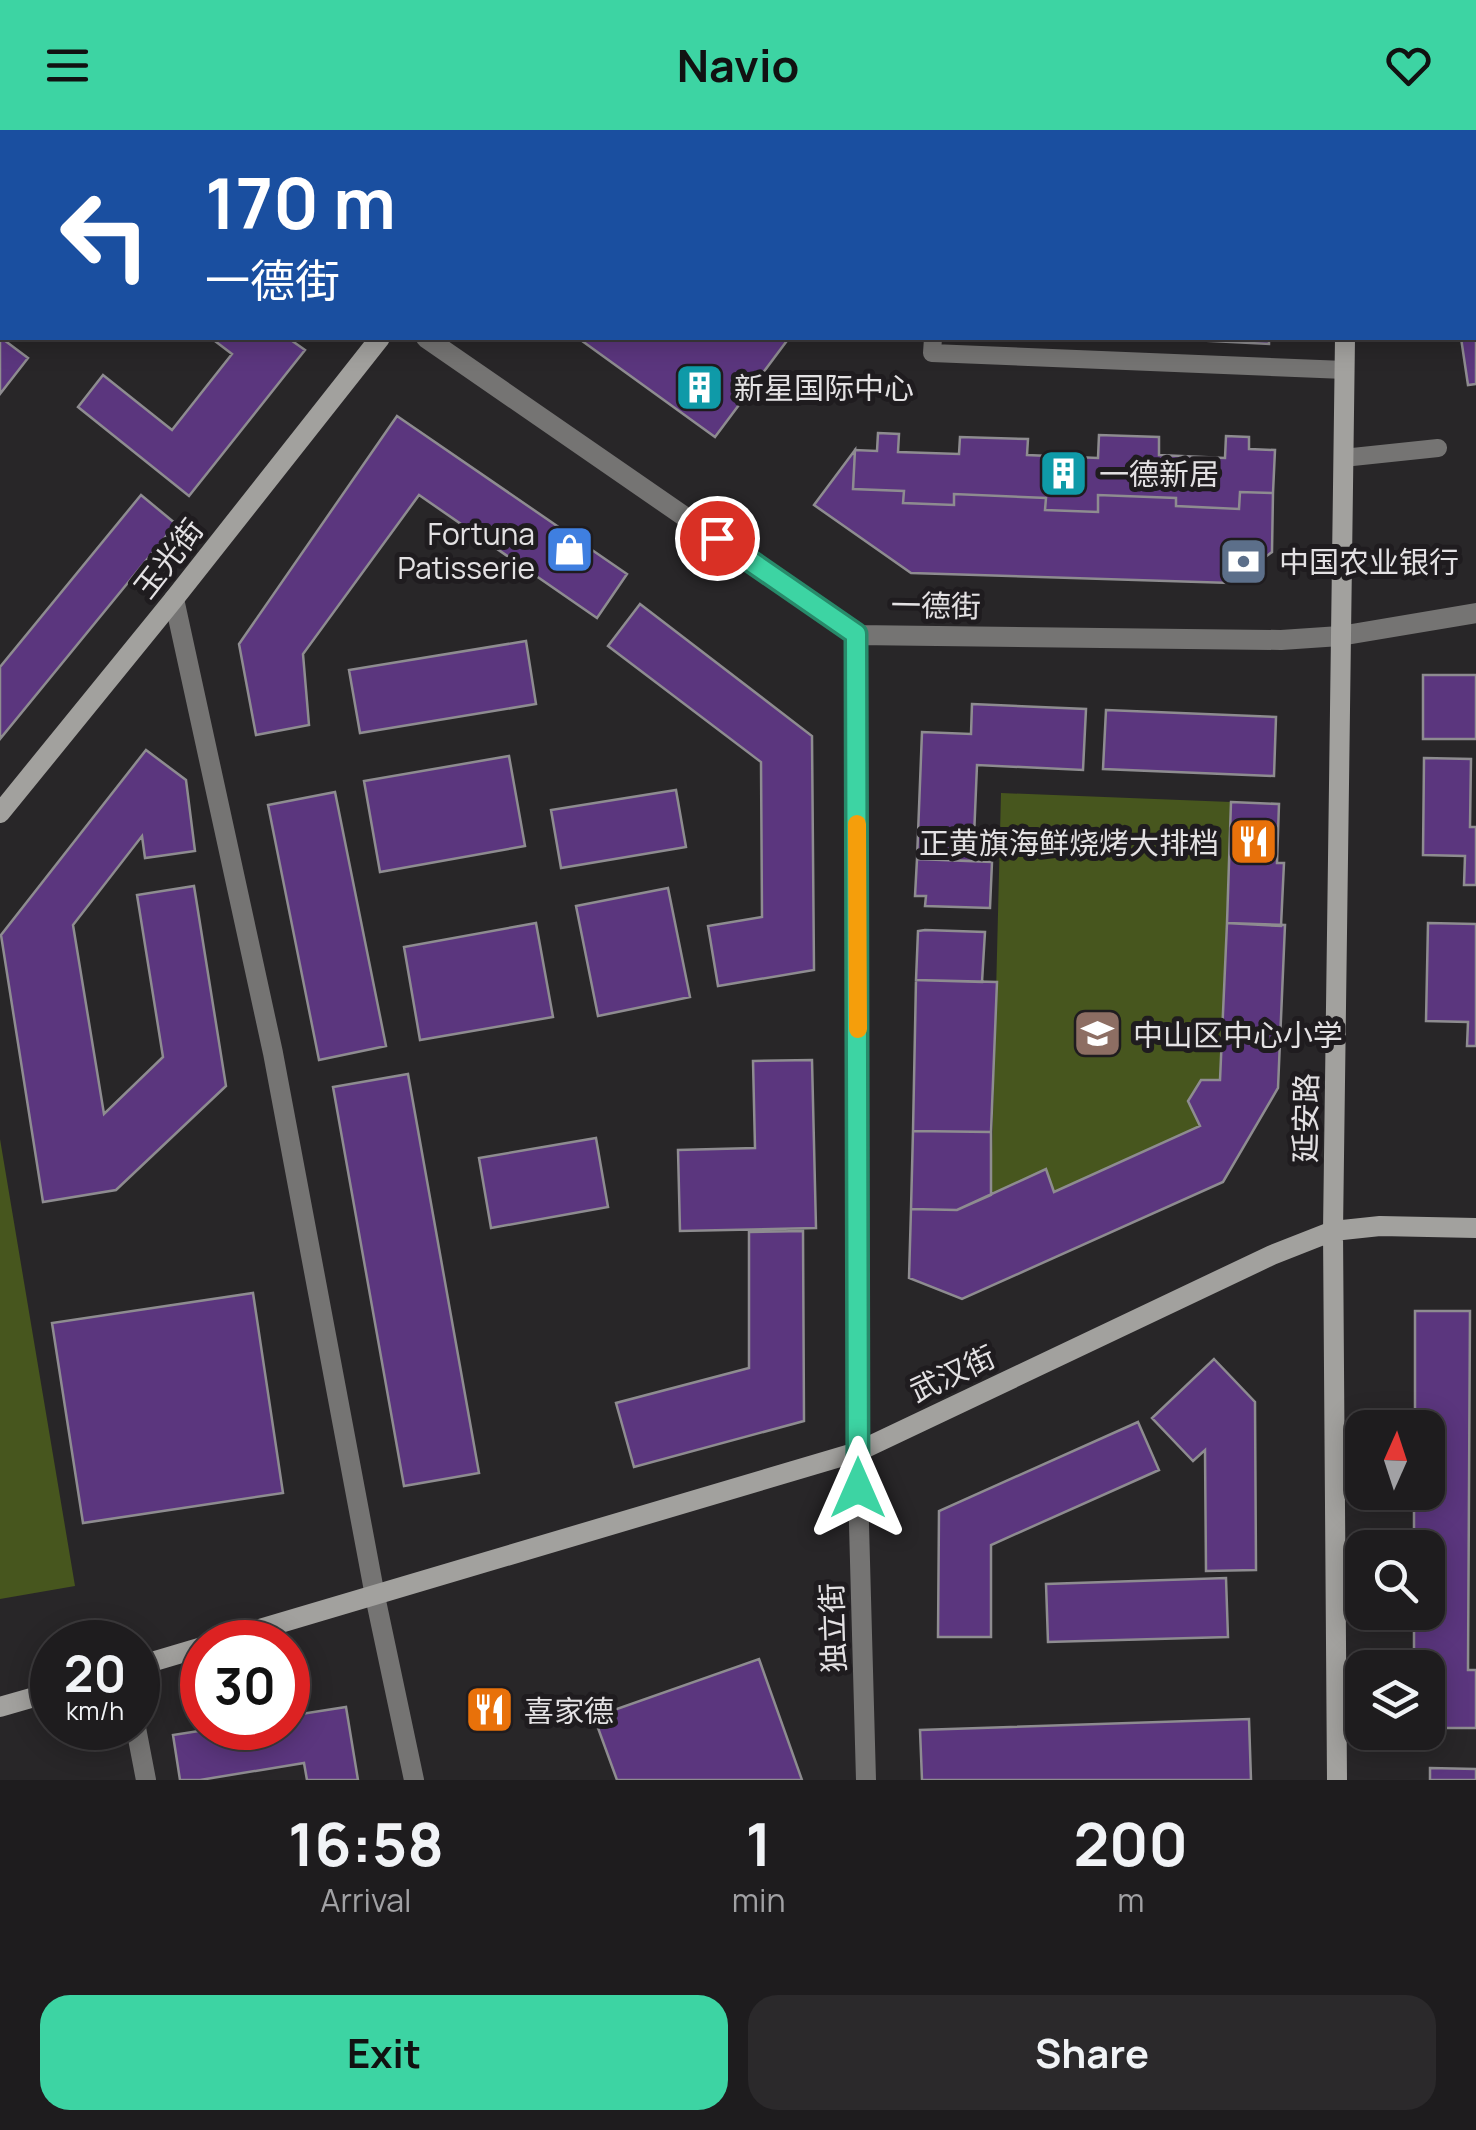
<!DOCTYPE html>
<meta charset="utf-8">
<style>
body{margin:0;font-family:Manrope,"Noto Sans SC",sans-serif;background:#2b292b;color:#f1f3f6;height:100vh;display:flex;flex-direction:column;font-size:38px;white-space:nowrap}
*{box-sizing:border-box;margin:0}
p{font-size:32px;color:#a1a1a4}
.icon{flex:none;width:55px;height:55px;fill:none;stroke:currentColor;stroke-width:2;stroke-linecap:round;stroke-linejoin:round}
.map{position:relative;height:1650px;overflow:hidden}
.details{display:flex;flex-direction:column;background:#1e1c1e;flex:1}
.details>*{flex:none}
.guide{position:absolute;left:0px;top:0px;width:1478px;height:210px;box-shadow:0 5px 25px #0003,0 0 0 2px #3c3a3c;background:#1a4fa0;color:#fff;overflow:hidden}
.needle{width:65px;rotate:3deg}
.controls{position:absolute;left:1345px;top:1280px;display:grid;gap:20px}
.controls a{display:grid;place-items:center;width:100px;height:100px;border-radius:20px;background:#1e1c1e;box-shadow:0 5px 25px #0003,0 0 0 2px #3c3a3c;font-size:50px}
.speed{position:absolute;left:30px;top:1490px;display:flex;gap:20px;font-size:50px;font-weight:700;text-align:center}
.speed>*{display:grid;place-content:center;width:130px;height:130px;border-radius:50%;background:#1e1c1e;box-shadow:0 5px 25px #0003,0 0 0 2px #3c3a3c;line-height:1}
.speed small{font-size:25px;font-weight:400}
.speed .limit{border:15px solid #d22;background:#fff;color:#111}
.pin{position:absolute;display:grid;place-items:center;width:85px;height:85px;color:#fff;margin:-42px;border:5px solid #fff;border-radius:50%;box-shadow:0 2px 10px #0007}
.me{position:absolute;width:110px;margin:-55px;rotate:0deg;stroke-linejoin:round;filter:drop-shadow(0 0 8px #0008)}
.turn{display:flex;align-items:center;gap:35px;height:210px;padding:0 40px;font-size:45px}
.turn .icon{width:130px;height:130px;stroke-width:2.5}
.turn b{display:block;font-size:70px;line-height:85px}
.eta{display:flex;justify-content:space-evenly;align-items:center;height:170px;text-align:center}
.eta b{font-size:60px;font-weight:700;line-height:70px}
.action{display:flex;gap:20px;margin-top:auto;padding:20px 40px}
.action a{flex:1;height:115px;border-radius:30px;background:#3dd4a3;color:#111;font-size:40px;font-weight:700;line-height:115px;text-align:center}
.action a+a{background:#2b292b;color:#f1f3f6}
header{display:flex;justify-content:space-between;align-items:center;height:130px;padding:0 40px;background:#3dd4a3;color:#111;font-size:45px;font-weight:700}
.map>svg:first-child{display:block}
.green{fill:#47561e}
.building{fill:#5b367e;stroke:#8e8c90;stroke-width:2.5}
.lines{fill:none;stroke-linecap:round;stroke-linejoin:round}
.lane{stroke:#757473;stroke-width:18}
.street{stroke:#757473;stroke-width:20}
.secondary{stroke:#a2a19e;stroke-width:20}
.route-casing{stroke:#288a6a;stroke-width:25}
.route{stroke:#3dd4a3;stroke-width:18}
.slow{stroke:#f59e0b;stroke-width:18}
.labels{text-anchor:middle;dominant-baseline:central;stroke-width:10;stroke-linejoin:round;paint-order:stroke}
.poi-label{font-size:30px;fill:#e3e1e3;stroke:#1f1c1f;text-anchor:start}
.street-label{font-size:30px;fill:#e3e1e3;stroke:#1f1c1f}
</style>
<header><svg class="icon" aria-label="menu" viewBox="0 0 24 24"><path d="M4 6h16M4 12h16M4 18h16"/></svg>Navio<svg class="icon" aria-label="heart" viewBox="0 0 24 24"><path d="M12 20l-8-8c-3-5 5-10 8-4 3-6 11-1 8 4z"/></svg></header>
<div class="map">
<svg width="1476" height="1650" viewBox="0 0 1476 1650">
<rect width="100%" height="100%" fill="#282628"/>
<path class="green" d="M 1001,663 L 1231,672 L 1220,950 L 1201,950 L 1188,971 L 1200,996 L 1054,1062 L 1046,1040 L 991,1065 Z
M 0,1009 L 75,1456 L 0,1469 Z"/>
<path class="building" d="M 311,0 L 388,0 L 386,2 L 314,2 Z
M 693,0 L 876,0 L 875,2 L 691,2 Z
M 951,0 L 1277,0 L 1276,2 L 951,2 Z
M 1429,0 L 1476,0 L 1476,254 L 1468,255 L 1461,208 L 1475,208 L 1475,2 L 1430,2 Z
M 0,33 L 2,35 L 2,128 L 0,127 Z
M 0,207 L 28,228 L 0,264 Z
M 211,208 L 288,208 L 305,220 L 189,366 L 78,277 L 103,245 L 172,300 L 232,224 Z
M 578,208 L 789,208 L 715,307 Z
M 1152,208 L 1269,208 L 1269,214 Z
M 397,286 L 627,444 L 597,488 L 419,365 L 303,524 L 309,595 L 256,605 L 239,514 Z
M 878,303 L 899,304 L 898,322 L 959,324 L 960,307 L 1028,309 L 1027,325 L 1098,328 L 1099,305 L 1159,307 L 1159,325 L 1225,328 L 1226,306 L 1249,307 L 1249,319 L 1275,320 L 1273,363 L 1240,362 L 1239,379 L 1176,376 L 1176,368 L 1098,365 L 1098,382 L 1045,380 L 1046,368 L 954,364 L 954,375 L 903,373 L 904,361 L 853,359 L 855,320 L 877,321 Z
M 855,320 L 853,359 L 904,361 L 903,373 L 954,375 L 954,364 L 1046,368 L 1045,380 L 1098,382 L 1098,365 L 1176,368 L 1176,376 L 1239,379 L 1240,362 L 1273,363 L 1272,422 L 1231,453 L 911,443 L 814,375 Z
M 141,365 L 176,394 L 0,609 L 0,537 Z
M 640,474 L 812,606 L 814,840 L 718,856 L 708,796 L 762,787 L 761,632 L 608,516 Z
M 526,511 L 536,574 L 360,603 L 349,540 Z
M 1423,545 L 1476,545 L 1476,609 L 1423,609 Z
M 972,574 L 1086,579 L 1083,640 L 977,635 L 973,731 L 917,729 L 922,602 L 971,604 Z
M 1106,580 L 1276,587 L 1274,646 L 1103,639 Z
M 146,620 L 186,650 L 195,721 L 145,728 L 142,706 L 73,795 L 104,984 L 163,927 L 137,765 L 194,756 L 226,956 L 116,1060 L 43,1072 L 1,805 Z
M 509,626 L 525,716 L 380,742 L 364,651 Z
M 1424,628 L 1471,629 L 1470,697 L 1476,697 L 1476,755 L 1464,755 L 1465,726 L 1423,725 Z
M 676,660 L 686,717 L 561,738 L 551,680 Z
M 335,662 L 386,916 L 319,930 L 268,675 Z
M 1231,672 L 1279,674 L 1277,733 L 1284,733 L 1281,796 L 1227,793 Z
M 917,729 L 992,732 L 990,778 L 925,776 L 926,766 L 915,766 Z
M 668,758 L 690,867 L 598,886 L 576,776 Z
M 536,793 L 553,887 L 420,910 L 404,817 Z
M 1227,793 L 1285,795 L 1278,958 L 1223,1052 L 962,1169 L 909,1148 L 911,1079 L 957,1080 L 1046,1039 L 1054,1062 L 1200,996 L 1188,971 L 1201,950 L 1220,950 Z
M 1428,793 L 1476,794 L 1476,916 L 1467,916 L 1468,892 L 1426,891 Z
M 925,800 L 985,802 L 982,852 L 916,850 L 918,801 Z
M 916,850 L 997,852 L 991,1002 L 913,1001 Z
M 812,930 L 816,1098 L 680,1101 L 678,1020 L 755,1018 L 753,931 Z
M 408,944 L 479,1343 L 404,1356 L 333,957 Z
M 913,1001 L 991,1002 L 991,1065 L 957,1080 L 911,1079 Z
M 596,1008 L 608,1077 L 491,1098 L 479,1028 Z
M 803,1101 L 804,1291 L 634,1337 L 616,1273 L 749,1238 L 749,1102 Z
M 253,1163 L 283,1363 L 83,1393 L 52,1193 Z
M 1415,1181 L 1470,1181 L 1468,1540 L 1476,1540 L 1476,1598 L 1428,1598 L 1428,1538 L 1414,1538 L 1414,1482 L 1428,1482 L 1428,1418 L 1414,1418 L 1414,1362 L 1428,1362 L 1428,1298 L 1415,1298 Z
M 1214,1229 L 1255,1272 L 1256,1440 L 1206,1441 L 1205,1320 L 1193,1331 L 1152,1288 Z
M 1138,1292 L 1159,1340 L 991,1415 L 991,1507 L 938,1507 L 939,1381 Z
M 1226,1448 L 1228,1507 L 1048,1512 L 1046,1454 Z
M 759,1529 L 802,1650 L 617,1650 L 594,1587 Z
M 346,1577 L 358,1650 L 307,1650 L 304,1633 L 200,1650 L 180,1650 L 173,1605 L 218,1598 L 288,1598 L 288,1586 Z
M 1249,1589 L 1251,1650 L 922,1650 L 920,1600 Z
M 1430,1638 L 1476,1639 L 1476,1650 L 1430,1650 Z"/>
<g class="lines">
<path class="lane" d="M 940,2 L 940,0
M 933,208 L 932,223 L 1345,240
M 1343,328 L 1438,318"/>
<path class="street" d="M 141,0 L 144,2
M 426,208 L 856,505 L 1281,510 L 1340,506 L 1476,483
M 174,469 L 273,923 L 375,1466 L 414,1650
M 856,505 L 859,1278 L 857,1322 L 866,1650
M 136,1598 L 146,1650"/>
<path class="secondary" d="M 523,2 L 525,0
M 1346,2 L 1346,0
M 0,683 L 174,469 L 380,208
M 216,1512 L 857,1322 L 1272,1125 L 1333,1101 L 1380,1096 L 1476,1098
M 138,1536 L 202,1517
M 0,1577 L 52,1562
M 1337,1650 L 1333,1101 L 1345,208"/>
</g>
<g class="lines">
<defs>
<path id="route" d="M 717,408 L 856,504 L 858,1358"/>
</defs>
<use href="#route" class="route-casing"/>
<use href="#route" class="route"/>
<path class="slow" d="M 857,694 L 858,899"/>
</g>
<defs>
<symbol id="building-square" viewBox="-11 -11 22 22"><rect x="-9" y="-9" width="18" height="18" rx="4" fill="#0f9aa8" stroke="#1f1c1f"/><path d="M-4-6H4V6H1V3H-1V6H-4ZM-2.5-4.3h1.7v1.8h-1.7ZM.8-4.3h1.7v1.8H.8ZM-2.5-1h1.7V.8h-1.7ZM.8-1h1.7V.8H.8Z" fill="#fff"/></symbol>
<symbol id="shop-square" viewBox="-11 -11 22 22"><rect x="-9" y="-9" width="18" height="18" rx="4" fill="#3f7fe0" stroke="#1f1c1f"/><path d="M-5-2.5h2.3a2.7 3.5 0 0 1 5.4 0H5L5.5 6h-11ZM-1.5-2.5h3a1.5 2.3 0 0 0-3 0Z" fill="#fff"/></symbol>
<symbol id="bank-square" viewBox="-11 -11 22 22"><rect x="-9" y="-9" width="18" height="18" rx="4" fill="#5c6f8a" stroke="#1f1c1f"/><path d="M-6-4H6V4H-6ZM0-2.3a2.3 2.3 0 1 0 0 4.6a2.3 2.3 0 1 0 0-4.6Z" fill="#fff"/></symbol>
<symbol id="restaurant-square" viewBox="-11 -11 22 22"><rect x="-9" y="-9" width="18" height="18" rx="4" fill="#e8710a" stroke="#1f1c1f"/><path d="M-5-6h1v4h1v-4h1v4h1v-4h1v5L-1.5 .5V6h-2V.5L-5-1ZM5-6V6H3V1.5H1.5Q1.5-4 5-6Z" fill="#fff"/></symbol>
<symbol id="school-square" viewBox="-11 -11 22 22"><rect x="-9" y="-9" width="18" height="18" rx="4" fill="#8d6e63" stroke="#1f1c1f"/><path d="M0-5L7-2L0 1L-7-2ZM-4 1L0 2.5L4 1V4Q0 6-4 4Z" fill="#fff"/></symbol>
</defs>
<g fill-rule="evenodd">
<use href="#building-square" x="672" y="230" width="55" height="55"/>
<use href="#building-square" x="1036" y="316" width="55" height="55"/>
<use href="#shop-square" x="542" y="392" width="55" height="55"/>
<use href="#bank-square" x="1216" y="404" width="55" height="55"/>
<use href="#restaurant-square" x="1226" y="684" width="55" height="55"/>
<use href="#school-square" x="1070" y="876" width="55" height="55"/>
<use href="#restaurant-square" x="462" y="1552" width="55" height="55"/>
</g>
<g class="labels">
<g class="poi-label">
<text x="734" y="257">新星国际中心</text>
<text x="1099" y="343">一德新居</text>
<text x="535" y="403" text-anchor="end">Fortuna<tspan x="535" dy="34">Patisserie</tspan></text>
<text x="1279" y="431">中国农业银行</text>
<text x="1219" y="712" text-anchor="end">正黄旗海鲜烧烤大排档</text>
<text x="1133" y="904">中山区中心小学</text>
<text x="524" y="1580">喜家德</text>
</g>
<g class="street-label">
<text transform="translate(168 428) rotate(-52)">玉光街</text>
<text transform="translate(936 475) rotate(1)">一德街</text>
<text transform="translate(1305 988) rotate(-89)">延安路</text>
<text transform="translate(952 1243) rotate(-25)">武汉街</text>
<text transform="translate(832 1498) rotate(-92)">独立街</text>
</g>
</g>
</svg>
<div class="controls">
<a><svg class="needle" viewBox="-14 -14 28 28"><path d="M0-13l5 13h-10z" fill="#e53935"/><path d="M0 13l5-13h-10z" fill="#a1a1a4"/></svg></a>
<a><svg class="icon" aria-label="search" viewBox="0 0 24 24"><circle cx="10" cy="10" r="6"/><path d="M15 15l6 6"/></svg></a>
<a><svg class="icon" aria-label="layers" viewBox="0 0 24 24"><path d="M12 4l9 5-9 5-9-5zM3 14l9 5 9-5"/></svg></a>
</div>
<div class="speed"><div>20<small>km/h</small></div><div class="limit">30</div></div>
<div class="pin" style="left:717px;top:408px;background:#d93025"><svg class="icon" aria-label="arrive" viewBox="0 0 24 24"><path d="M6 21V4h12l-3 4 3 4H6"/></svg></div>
<svg class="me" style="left:858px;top:1358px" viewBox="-20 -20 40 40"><path d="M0-17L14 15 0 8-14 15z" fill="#3dd4a3" stroke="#fff" stroke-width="4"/></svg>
<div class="guide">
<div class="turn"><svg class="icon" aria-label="left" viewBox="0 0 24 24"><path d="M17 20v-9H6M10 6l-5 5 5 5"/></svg><div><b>170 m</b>一德街</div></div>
</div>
</div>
<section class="details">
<div class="eta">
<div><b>16:58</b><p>Arrival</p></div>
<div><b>1</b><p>min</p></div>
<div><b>200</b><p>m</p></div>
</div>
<div class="action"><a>Exit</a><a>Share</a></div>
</section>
